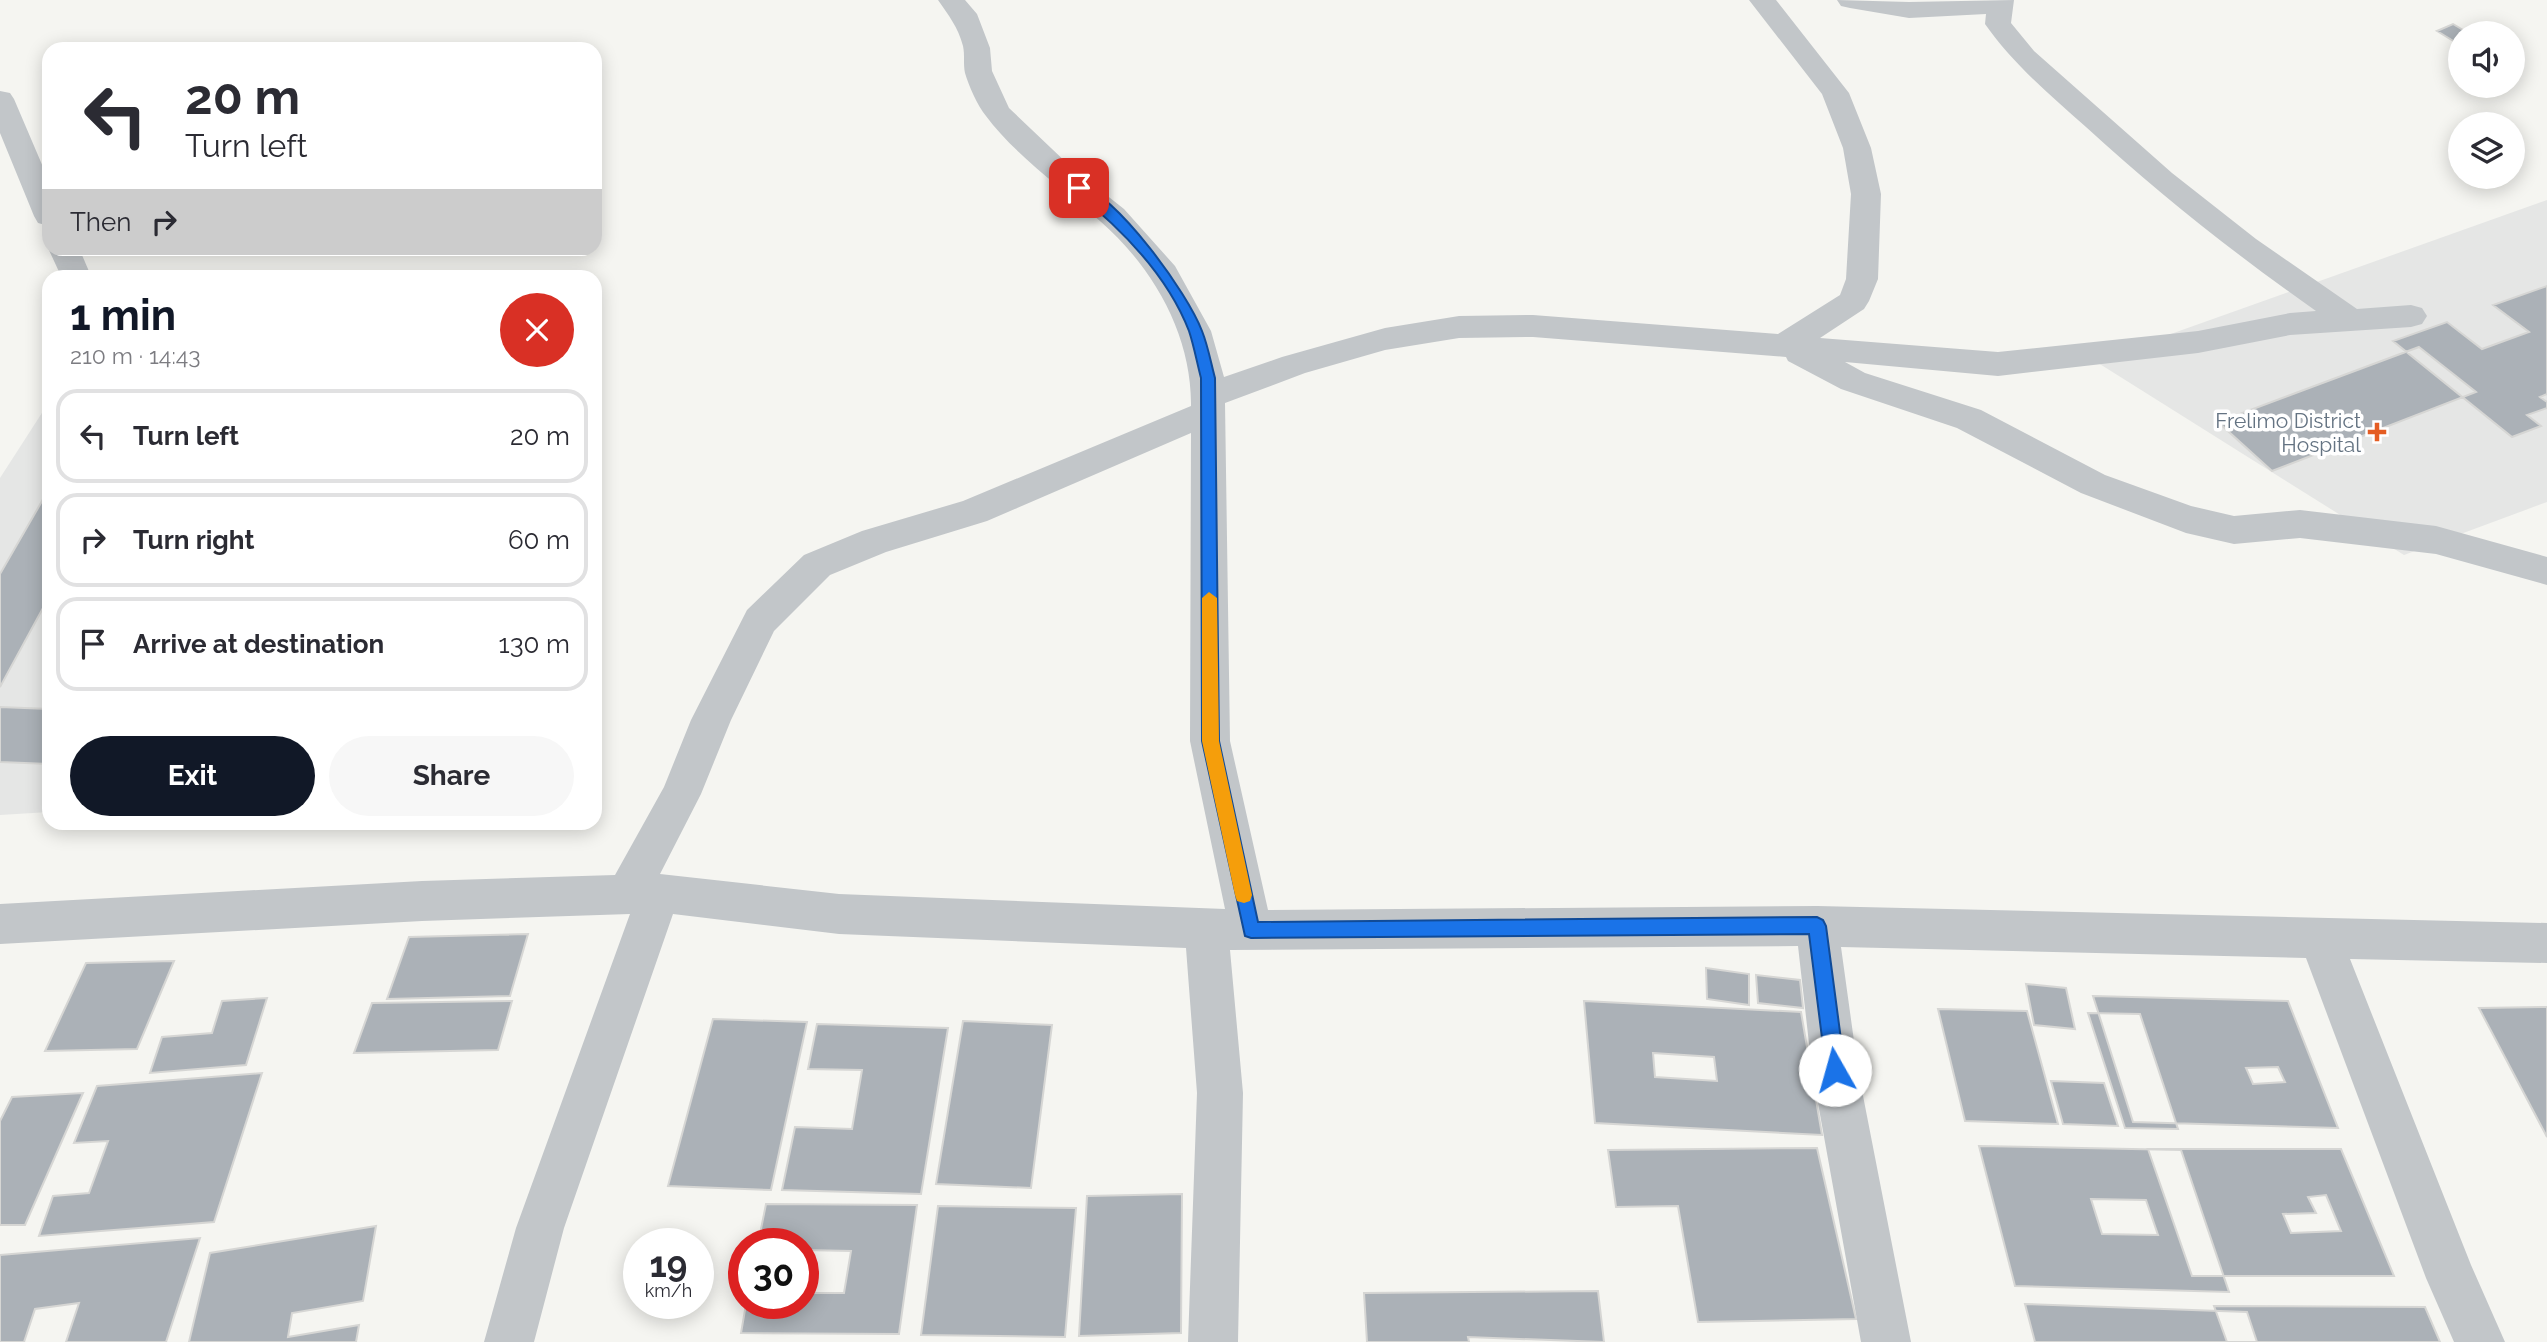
<!DOCTYPE html>
<meta charset="utf-8">
<style>
body{margin:0;font-family:Raleway,sans-serif;background:#f7f7f7;color:#2b2b33;height:100vh;display:flex;flex-direction:column;font-size:26px;white-space:nowrap}
*{box-sizing:border-box;margin:0}
p{font-size:23px;color:#7c7c81}
.icon{flex:none;width:38px;height:38px;fill:none;stroke:currentColor;stroke-width:2;stroke-linecap:round;stroke-linejoin:round}
.map{position:relative;flex:1;overflow:hidden}
.panel{position:absolute;left:42px;top:270px;width:560px;height:560px;display:flex;flex-direction:column;background:#fff;border-radius:21px;box-shadow:0 4px 18px #0003}
.panel>*{flex:none}
.hud{position:absolute;left:42px;top:42px;width:560px;height:214px;border-radius:21px;box-shadow:0 4px 18px #0003;background:#fff;color:#2b2b33;overflow:hidden}
.controls{position:absolute;left:2448px;top:21px;display:grid;gap:14px}
.controls a{display:grid;place-items:center;width:77px;height:77px;border-radius:50%;background:#fff;box-shadow:0 4px 18px #0003;font-size:35px}
.speed{position:absolute;left:623px;top:1228px;display:flex;gap:14px;font-size:35px;font-weight:700;text-align:center}
.speed>*{display:grid;place-content:center;width:91px;height:91px;border-radius:50%;background:#fff;box-shadow:0 4px 18px #0003;line-height:1}
.speed small{font-size:18px;font-weight:400}
.speed .limit{border:10px solid #d22;background:#fff;color:#111}
.pin{position:absolute;display:grid;place-items:center;width:60px;height:60px;color:#fff;margin:-30px;border-radius:14px;box-shadow:0 4px 10px #0006}
.me{position:absolute;width:77px;margin:-38px;rotate:353deg;stroke-linejoin:round;filter:drop-shadow(0 0 5px #0008)}
.turn{display:flex;align-items:center;gap:24px;height:147px;padding:0 28px;font-size:32px}
.turn .icon{width:91px;height:91px;stroke-width:2.5}
.turn b{display:block;font-size:49px;line-height:60px}
.then{display:flex;align-items:center;height:66px;padding:0 28px;background:#0003;gap:14px;font-size:26px}
.round{display:grid;place-items:center;flex:none;width:74px;height:74px;border-radius:37px;background:#f7f7f7}
.head{display:flex;align-items:center;justify-content:space-between;height:119px;padding:0 28px}
h1{font-size:42px;font-weight:700;line-height:52px;color:#111827}
.cta{display:flex;gap:14px;margin-top:auto;padding:14px 28px}
.cta a{flex:1;height:80px;border-radius:42px;background:#111827;color:#fff;font-size:28px;font-weight:700;line-height:80px;text-align:center}
.cta a+a{background:#f7f7f7;color:#2b2b33}
ul{padding:0;list-style:none}
li{display:flex;align-items:center;gap:21px;height:94px;margin:0 14px 10px;padding:0 14px;border:4px solid #e1e1e2;border-radius:21px}
li div{flex:1}
li b{display:block;font-size:26px}
li em{font-style:normal}
.map>svg:first-child{display:block}
.built{fill:#e5e6e5}
.building{fill:#abb1b7;stroke:#d6d6d4;stroke-width:2;fill-rule:evenodd}
.lines{fill:none;stroke-linecap:round;stroke-linejoin:round}
.minor{fill:#c2c6c9;fill-rule:evenodd}
.route{fill:#1a73e8;stroke:#114b97;stroke-width:2}
.slow{fill:#f59e0b}
.poi-dot{fill:#e45c22;stroke:#fff;stroke-width:2.5}
.labels{text-anchor:middle;dominant-baseline:central;stroke-width:7;stroke-linejoin:round;paint-order:stroke}
.poi-label{font-size:21px;fill:#647382;stroke:#fff;text-anchor:end}
</style>
<div class="map">
<svg width="2547" height="1342" viewBox="0 0 2547 1342">
<rect width="100%" height="100%" fill="#f5f5f1"/>
<path class="built" d="M 2547,200 L 2547,502 L 2404,555 L 2095,361 Z
M 49,402 L 49,812 L 0,815 L 0,478 Z"/>
<path class="building" d="M 2453,24 L 2468,33 L 2460,33 L 2460,45 L 2437,31 Z
M 2547,286 L 2547,394 L 2540,397 L 2547,402 L 2547,408 L 2527,415 L 2541,426 L 2512,437 L 2393,341 L 2447,322 L 2482,349 L 2529,332 L 2493,305 Z
M 2419,347 L 2476,392 L 2272,471 L 2218,422 Z
M 49,489 L 49,597 L 0,687 L 0,574 Z
M 0,707 L 49,709 L 49,764 L 0,762 Z
M 528,934 L 510,996 L 387,999 L 409,937 Z
M 174,961 L 137,1049 L 45,1051 L 86,963 Z
M 1706,968 L 1749,974 L 1749,1005 L 1707,999 Z
M 1756,975 L 1800,980 L 1803,1008 L 1758,1003 Z
M 2026,984 L 2066,988 L 2075,1029 L 2034,1025 Z
M 2093,996 L 2288,1001 L 2338,1128 L 2133,1122 ZM 2278,1067 L 2285,1082 L 2253,1084 L 2246,1068 Z
M 267,998 L 246,1065 L 150,1073 L 162,1037 L 212,1033 L 222,1001 Z
M 512,1001 L 498,1050 L 354,1053 L 372,1003 Z
M 1584,1001 L 1801,1012 L 1822,1135 L 1595,1123 ZM 1653,1053 L 1714,1057 L 1717,1081 L 1655,1077 Z
M 2547,1007 L 2547,1137 L 2479,1008 Z
M 1938,1009 L 2027,1011 L 2058,1124 L 1965,1121 Z
M 2088,1013 L 2140,1014 L 2178,1129 L 2125,1128 Z
M 713,1019 L 807,1022 L 771,1190 L 668,1186 Z
M 963,1021 L 1052,1025 L 1031,1188 L 936,1184 Z
M 817,1024 L 948,1028 L 921,1194 L 782,1190 L 795,1127 L 852,1129 L 862,1070 L 808,1069 Z
M 262,1073 L 214,1222 L 39,1236 L 53,1196 L 89,1193 L 108,1141 L 74,1143 L 97,1086 Z
M 2051,1081 L 2104,1083 L 2118,1126 L 2063,1124 Z
M 83,1093 L 25,1225 L 0,1225 L 0,1121 L 12,1097 Z
M 1979,1146 L 2181,1150 L 2229,1292 L 2015,1286 ZM 2091,1199 L 2146,1200 L 2158,1235 L 2102,1234 Z
M 1817,1148 L 1856,1319 L 1698,1322 L 1678,1206 L 1616,1207 L 1608,1150 Z
M 2148,1149 L 2341,1149 L 2394,1276 L 2192,1276 ZM 2326,1195 L 2341,1231 L 2291,1233 L 2283,1214 L 2316,1213 L 2308,1197 Z
M 1182,1194 L 1181,1333 L 1079,1336 L 1087,1196 Z
M 766,1204 L 917,1205 L 899,1334 L 741,1333 L 746,1304 L 803,1304 L 803,1293 L 844,1293 L 851,1251 L 803,1250 L 803,1244 L 758,1244 Z
M 938,1206 L 1076,1208 L 1065,1337 L 921,1335 Z
M 376,1226 L 363,1301 L 292,1313 L 288,1337 L 359,1325 L 356,1342 L 189,1342 L 210,1253 Z
M 200,1238 L 166,1342 L 66,1342 L 79,1303 L 35,1309 L 24,1342 L 0,1342 L 0,1255 Z
M 1598,1291 L 1604,1342 L 1468,1337 L 1469,1342 L 1367,1342 L 1364,1293 Z
M 2025,1304 L 2247,1312 L 2257,1342 L 2035,1342 Z
M 2214,1306 L 2425,1307 L 2440,1342 L 2227,1342 Z"/>
<g class="lines">
<path class="minor" d="M 938,0 L 965,0 L 977,14 L 990,48 L 992,71 L 1009,108 L 1071,167 L 1124,209 L 1175,266 L 1211,331 L 1224,377 L 1282,357 L 1385,328 L 1459,316 L 1533,315 L 1778,334 L 1840,295 L 1846,279 L 1851,194 L 1843,148 L 1822,94 L 1749,0 L 1776,0 L 1849,93 L 1871,148 L 1881,194 L 1878,279 L 1869,301 L 1864,309 L 1820,338 L 1998,352 L 2198,331 L 2290,313 L 2316,311 C 2235,254 2159,194 2086,127 C 2050,95 2013,64 1985,24 L 1986,14 L 1909,18 L 1850,8 L 1841,6 L 1837,0 L 1909,2 L 2014,0 L 2011,23 L 2034,51 L 2172,173 L 2256,239 L 2357,309 L 2411,305 L 2422,308 L 2427,316 L 2422,324 L 2411,327 L 2290,335 L 2198,353 L 1998,376 L 1845,362 L 1865,373 L 1981,410 L 2105,475 L 2191,506 L 2234,516 L 2300,510 L 2436,526 L 2547,557 L 2547,585 L 2436,554 L 2300,538 L 2234,544 L 2186,533 L 2081,493 L 1957,428 L 1841,389 L 1788,361 L 1786,357 L 1533,337 L 1459,338 L 1385,350 L 1305,373 L 1225,403 L 1230,741 L 1268,910 L 1817,906 L 2547,923 L 2547,963 L 2350,959 L 2471,1265 L 2505,1342 L 2454,1342 L 2426,1278 L 2306,958 L 1841,947 L 1858,1070 L 1911,1342 L 1861,1342 L 1812,1070 L 1798,946 L 1230,950 L 1243,1093 L 1238,1342 L 1188,1342 L 1197,1093 L 1186,948 L 839,934 L 673,914 L 564,1228 L 534,1342 L 484,1342 L 516,1228 L 630,914 L 422,921 L 0,944 L 0,904 L 422,881 L 615,875 L 664,787 L 691,720 L 747,610 L 804,555 L 862,531 L 963,501 L 1191,406 C 1192,335 1153,267 1100,221 C 1064,190 1014,154 986,116 C 977,105 969,86 965,73 C 963,64 965,55 963,46 C 958,27 949,16 938,0 ZM 1191,433 L 1190,741 L 1225,909 L 839,894 L 660,874 L 701,794 L 731,720 L 774,631 L 830,575 L 886,552 L 987,521 Z
M 0,91 L 10,93 L 14,99 L 49,181 L 49,226 L 38,223 L 34,216 L 0,133 Z
M 49,246 L 49,248 L 79,248 L 91,276 L 61,276 L 48,248 Z"/>
</g>
<path class="route" d="M 1079,184 C 1119,198 1187,292 1202,331 C 1208,346 1211,363 1215,378 L 1219,741 L 1258,922 L 1817,917 L 1823,920 L 1826,926 L 1845,1070 L 1842,1077 L 1835,1080 L 1829,1077 L 1826,1070 L 1809,934 L 1251,938 L 1245,936 L 1202,741 L 1201,378 C 1197,363 1194,346 1189,331 C 1167,274 1121,228 1074,191 L 1074,185 Z"/>
<path class="slow" d="M 1209,592 L 1217,598 L 1219,741 L 1252,895 L 1250,901 L 1244,903 L 1237,901 L 1235,895 L 1202,741 L 1202,598 Z"/>
<path class="poi-dot" d="M2373.5 421.5h7v7h7v7h-7v7h-7v-7h-7v-7h7z"/>
<g class="labels">
<g class="poi-label">
<text x="2361" y="420">Frelimo District<tspan x="2361" dy="24">Hospital</tspan></text>
</g>
</g>
</svg>
<div class="controls">
<a><svg class="icon" aria-label="sound" viewBox="0 0 24 24"><path d="M4 9h4l5-4v14l-5-4H4zM17 9q2 3 0 6"/></svg></a>
<a><svg class="icon" aria-label="layers" viewBox="0 0 24 24"><path d="M12 4l9 5-9 5-9-5zM3 14l9 5 9-5"/></svg></a>
</div>
<div class="speed"><div>19<small>km/h</small></div><div class="limit">30</div></div>
<div class="pin" style="left:1079px;top:188px;background:#d93025"><svg class="icon" aria-label="arrive" viewBox="0 0 24 24"><path d="M6 21V4h12l-3 4 3 4H6"/></svg></div>
<svg class="me" style="left:1835px;top:1070px" viewBox="-20 -20 40 40"><circle r="19" fill="#fff"/><path d="M0-13L10 11 0 6-10 11z" fill="#1a73e8"/></svg>
<div class="hud">
<div class="turn"><svg class="icon" aria-label="left" viewBox="0 0 24 24"><path d="M17 20v-9H6M10 6l-5 5 5 5"/></svg><div><b>20 m</b>Turn left</div></div>
<div class="then">Then<svg class="icon" aria-label="right" viewBox="0 0 24 24"><path d="M7 20v-9h11M14 6l5 5-5 5"/></svg></div>
</div>
<section class="panel">
<div class="head"><div><h1>1 min</h1><p>210 m · 14:43</p></div><a class="round" style="background:#d93025;color:#fff"><svg class="icon" aria-label="close" viewBox="0 0 24 24"><path d="M6 6l12 12M18 6L6 18"/></svg></a></div>
<ul>
<li><svg class="icon" aria-label="left" viewBox="0 0 24 24"><path d="M17 20v-9H6M10 6l-5 5 5 5"/></svg><div><b>Turn left</b></div><em>20 m</em></li>
<li><svg class="icon" aria-label="right" viewBox="0 0 24 24"><path d="M7 20v-9h11M14 6l5 5-5 5"/></svg><div><b>Turn right</b></div><em>60 m</em></li>
<li><svg class="icon" aria-label="arrive" viewBox="0 0 24 24"><path d="M6 21V4h12l-3 4 3 4H6"/></svg><div><b>Arrive at destination</b></div><em>130 m</em></li>
</ul>
<div class="cta"><a>Exit</a><a>Share</a></div>
</section>
</div>
